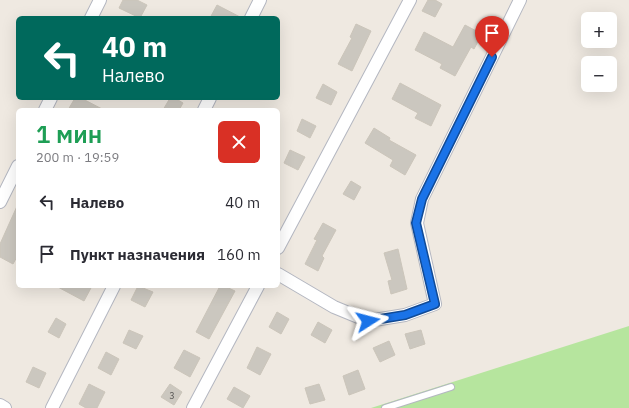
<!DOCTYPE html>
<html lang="ru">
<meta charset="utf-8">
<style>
body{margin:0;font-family:"IBM Plex Sans",sans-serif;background:#f2f2f3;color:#2b2b33;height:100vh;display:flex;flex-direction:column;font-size:15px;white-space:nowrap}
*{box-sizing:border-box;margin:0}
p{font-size:13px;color:#7c7c81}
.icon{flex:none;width:22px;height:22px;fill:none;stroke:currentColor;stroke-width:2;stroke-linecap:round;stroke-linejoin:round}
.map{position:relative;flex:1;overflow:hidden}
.drawer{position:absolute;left:16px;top:108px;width:264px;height:180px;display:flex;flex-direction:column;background:#fff;border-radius:6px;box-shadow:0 4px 16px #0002}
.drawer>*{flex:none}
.hud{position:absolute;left:16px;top:16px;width:264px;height:84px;border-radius:6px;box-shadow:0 4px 16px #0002;background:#00695c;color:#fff;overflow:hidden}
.controls{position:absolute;left:581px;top:12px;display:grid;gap:8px}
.controls a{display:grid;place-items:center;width:36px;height:36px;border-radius:6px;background:#fff;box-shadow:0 4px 16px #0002;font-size:20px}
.pin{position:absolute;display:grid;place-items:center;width:34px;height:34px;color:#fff;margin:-41px -17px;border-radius:50% 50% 50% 0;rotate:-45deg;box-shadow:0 0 4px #0007}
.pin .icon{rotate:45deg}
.me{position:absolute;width:44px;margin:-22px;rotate:81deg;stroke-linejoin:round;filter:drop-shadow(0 0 3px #0008)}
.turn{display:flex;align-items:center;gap:14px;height:84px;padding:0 20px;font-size:18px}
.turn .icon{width:52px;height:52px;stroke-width:2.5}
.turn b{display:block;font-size:28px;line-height:34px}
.round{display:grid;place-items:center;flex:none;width:42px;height:42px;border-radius:6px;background:#f2f2f3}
.head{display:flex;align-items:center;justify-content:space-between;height:68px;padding:0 20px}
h1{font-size:24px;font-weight:600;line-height:30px;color:#1e9e55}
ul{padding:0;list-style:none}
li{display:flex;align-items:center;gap:12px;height:52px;padding:0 20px}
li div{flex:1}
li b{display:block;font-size:15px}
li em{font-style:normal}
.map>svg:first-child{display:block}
.green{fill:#b6e59e}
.building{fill:#cbc7bf;stroke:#cbc5ba}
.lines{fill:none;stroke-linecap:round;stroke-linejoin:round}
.lane-casing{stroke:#b4b7c1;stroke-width:8}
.street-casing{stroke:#b4b7c1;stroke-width:14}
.lane{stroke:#fff;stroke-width:6}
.street{stroke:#fff;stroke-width:12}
.route-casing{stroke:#114b97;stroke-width:10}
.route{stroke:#1a73e8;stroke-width:7}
.labels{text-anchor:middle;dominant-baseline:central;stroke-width:3;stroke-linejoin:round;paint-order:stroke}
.number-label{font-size:9px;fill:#555452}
</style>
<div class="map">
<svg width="629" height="408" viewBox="0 0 629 408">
<rect width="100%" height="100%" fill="#efe9e1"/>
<path class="green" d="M 629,326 L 629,408 L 371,408 Z"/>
<path class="building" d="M 123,0 L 137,0 L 147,5 L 140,18 L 119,8 Z
M 428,0 L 435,0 L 442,4 L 435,17 L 422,11 Z
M 217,5 L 242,18 L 210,18 Z
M 356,24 L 371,31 L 352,71 L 338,64 L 352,38 L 350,37 Z
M 465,25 L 482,34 L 474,49 L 471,47 L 455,76 L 440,68 L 442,64 L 415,50 L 424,32 L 453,47 Z
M 400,83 L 441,105 L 431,126 L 415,118 L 418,113 L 392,99 Z
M 323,84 L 337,92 L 331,105 L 316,98 Z
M 75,98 L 81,98 L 104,110 L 68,110 Z
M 170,98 L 175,98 L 183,103 L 179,110 L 163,110 Z
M 302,119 L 316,126 L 310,138 L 297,131 Z
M 374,128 L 390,138 L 389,140 L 416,155 L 405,175 L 390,166 L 393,160 L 365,143 Z
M 290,150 L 305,157 L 298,170 L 284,163 Z
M 351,181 L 361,187 L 354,200 L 343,194 Z
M 18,204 L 18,255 L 13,264 L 0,257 L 0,244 Z
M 323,223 L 336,230 L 322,256 L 324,258 L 318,271 L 305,264 L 317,240 L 314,239 Z
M 398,249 L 407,289 L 391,294 L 388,281 L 392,280 L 384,253 Z
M 56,286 L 92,286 L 84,301 Z
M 138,286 L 153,292 L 145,307 L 131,300 Z
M 220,286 L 224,286 L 235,291 L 209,339 L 196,332 Z
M 277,312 L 289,319 L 281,334 L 269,327 Z
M 56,318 L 66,324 L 59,338 L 48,332 Z
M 318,322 L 332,330 L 325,343 L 311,335 Z
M 129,330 L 143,336 L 136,349 L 123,343 Z
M 421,330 L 425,344 L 410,349 L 405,334 Z
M 389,341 L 395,355 L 380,362 L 373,348 Z
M 257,347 L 271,354 L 260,375 L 247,368 Z
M 184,350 L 200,358 L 190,377 L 174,368 Z
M 106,352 L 119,359 L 111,375 L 98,368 Z
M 33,367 L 46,373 L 39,388 L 26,382 Z
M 358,370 L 365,389 L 349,395 L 343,376 Z
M 89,384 L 105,392 L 97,408 L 86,408 L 79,404 Z
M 170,384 L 182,392 L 174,405 L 161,397 Z
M 319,384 L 325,400 L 310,404 L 305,388 Z
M 234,387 L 250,396 L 243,408 L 227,399 Z"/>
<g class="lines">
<defs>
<path id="lane" d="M 385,408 L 451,387"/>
<path id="street" d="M 91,18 L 100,0
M 251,18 L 260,0
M 45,110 L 51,98
M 204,110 L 210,98
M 0,202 L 18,166
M 278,248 L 410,0
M 278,274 L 334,307 L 368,321 L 405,315 L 435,304 L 417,223 L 422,199 L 520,0
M 0,405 L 5,408
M 52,408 L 114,286
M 193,408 L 258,286"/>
</defs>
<use href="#lane" class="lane-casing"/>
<use href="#street" class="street-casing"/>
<use href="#lane" class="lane"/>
<use href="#street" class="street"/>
</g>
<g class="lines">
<defs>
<path id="route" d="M 368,321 L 405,315 L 435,304 L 416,223 L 422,199 L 492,57"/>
</defs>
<use href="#route" class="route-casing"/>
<use href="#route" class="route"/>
</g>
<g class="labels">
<g class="number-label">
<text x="172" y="395">3</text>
</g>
</g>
</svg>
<div class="controls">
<a>+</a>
<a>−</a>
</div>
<div class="pin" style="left:492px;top:57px;background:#d93025"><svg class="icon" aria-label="arrive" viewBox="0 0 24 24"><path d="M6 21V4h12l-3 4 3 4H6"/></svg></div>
<svg class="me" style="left:368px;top:321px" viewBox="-20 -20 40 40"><path d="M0-17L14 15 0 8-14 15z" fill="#1a73e8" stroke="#fff" stroke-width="4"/></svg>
<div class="hud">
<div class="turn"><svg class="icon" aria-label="left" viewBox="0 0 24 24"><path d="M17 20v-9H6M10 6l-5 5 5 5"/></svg><div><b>40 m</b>Налево</div></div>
</div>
<section class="drawer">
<div class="head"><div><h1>1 мин</h1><p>200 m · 19:59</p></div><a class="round" style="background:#d93025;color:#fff"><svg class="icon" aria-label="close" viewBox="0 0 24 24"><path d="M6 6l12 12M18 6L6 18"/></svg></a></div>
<ul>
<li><svg class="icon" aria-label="left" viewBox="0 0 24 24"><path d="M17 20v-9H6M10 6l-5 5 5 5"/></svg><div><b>Налево</b></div><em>40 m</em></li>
<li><svg class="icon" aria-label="arrive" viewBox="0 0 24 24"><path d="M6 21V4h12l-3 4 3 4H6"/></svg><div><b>Пункт назначения</b></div><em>160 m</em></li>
</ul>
</section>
</div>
